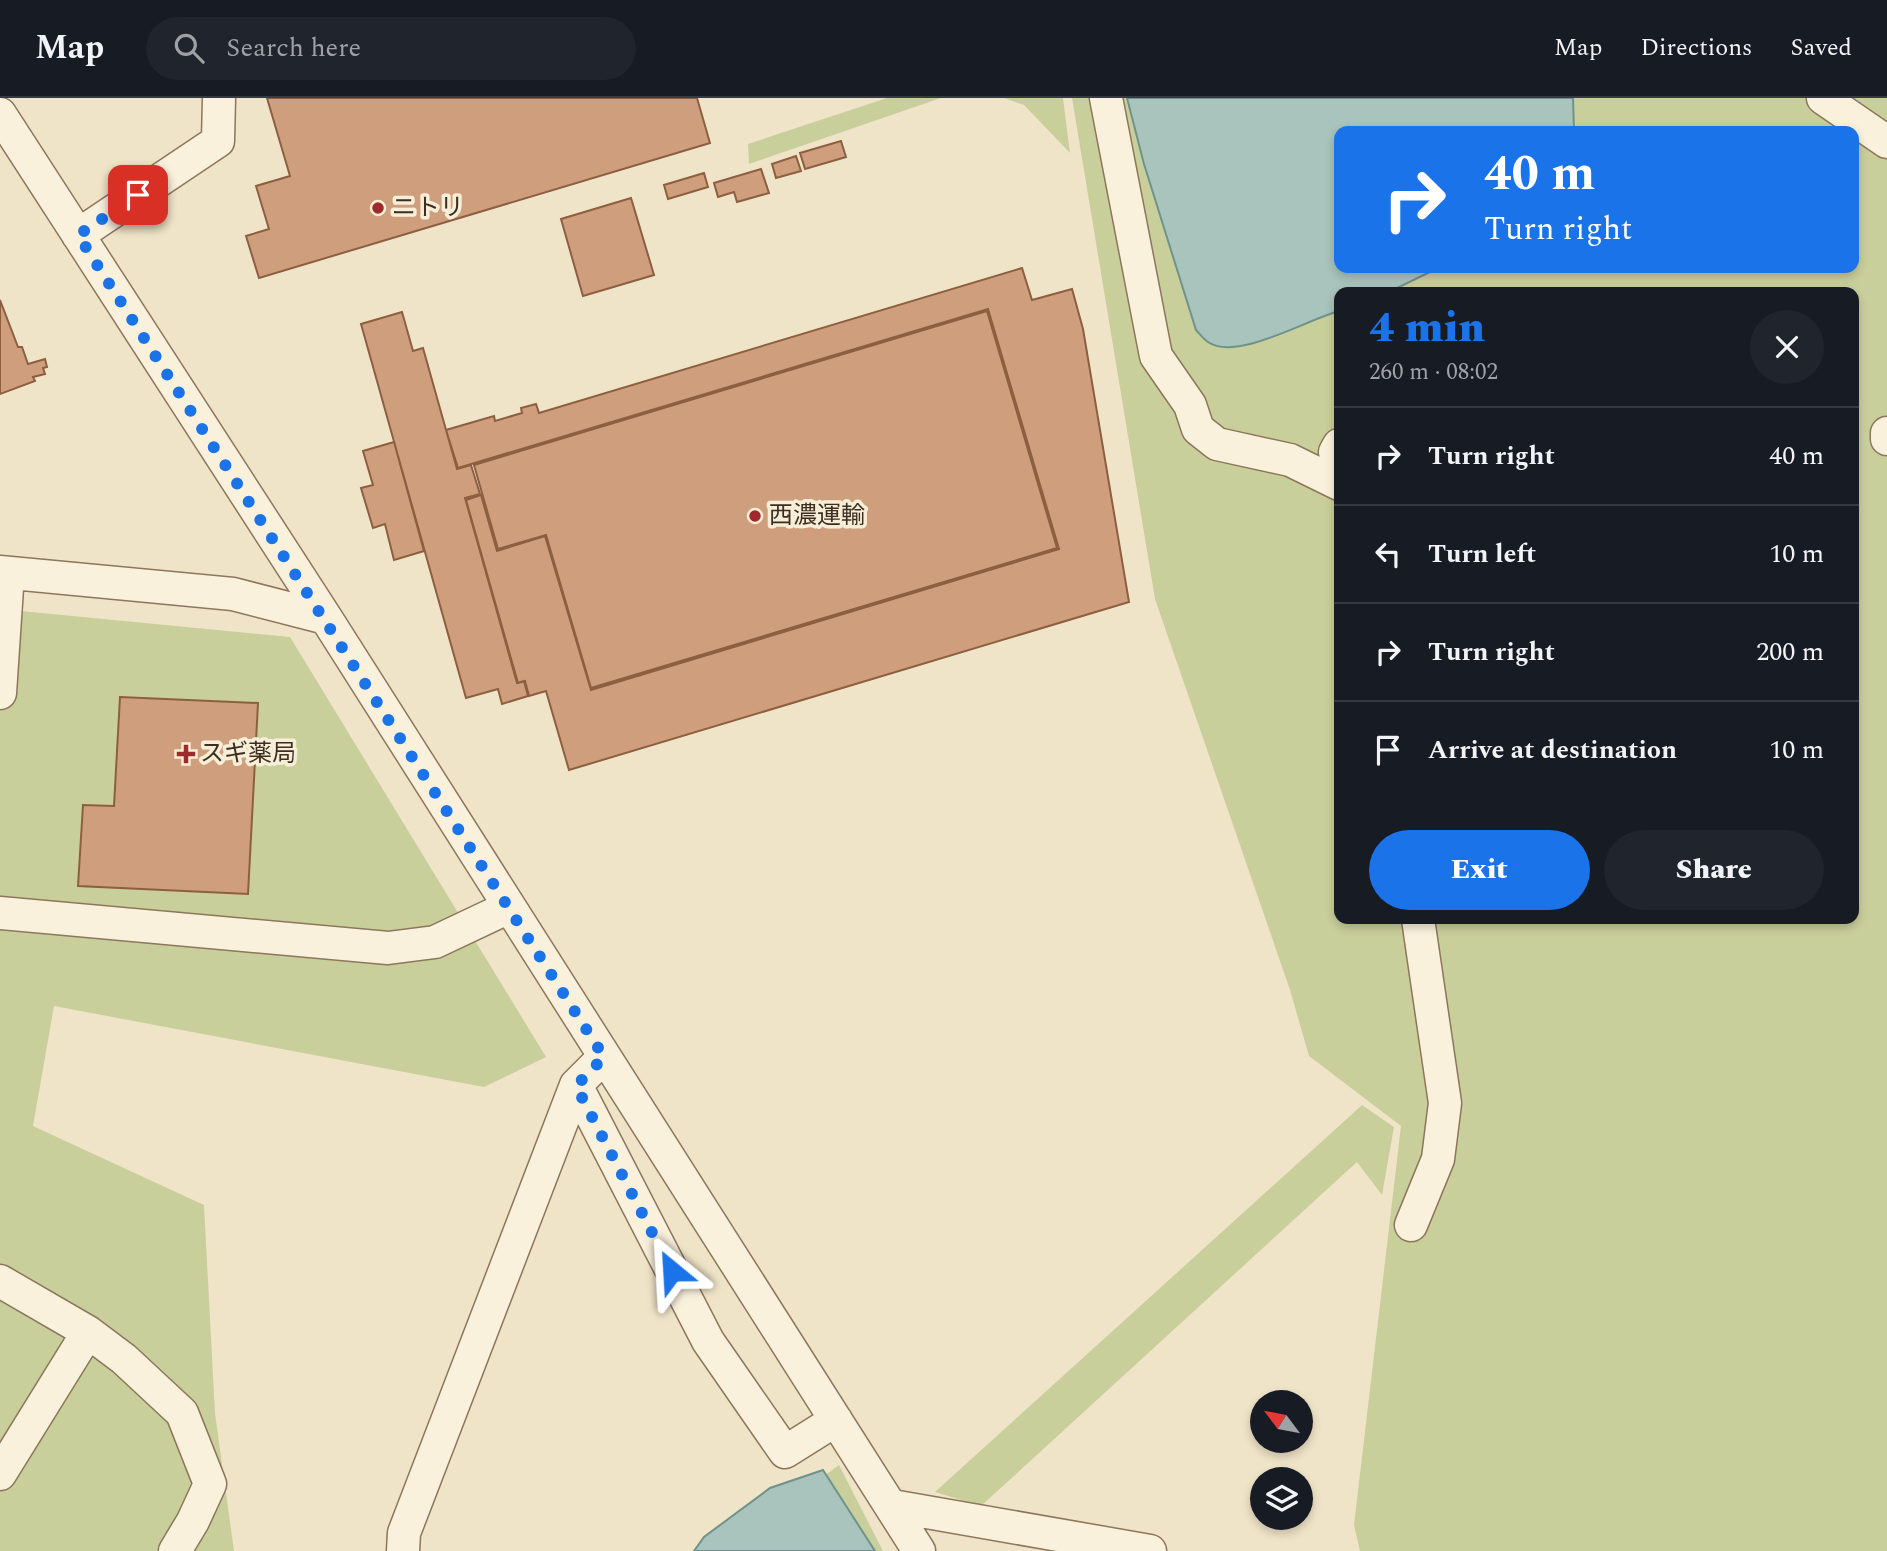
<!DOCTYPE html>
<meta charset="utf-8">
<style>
body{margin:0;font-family:Spectral,"Noto Sans JP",serif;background:#20242c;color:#f1f3f6;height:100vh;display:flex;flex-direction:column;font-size:26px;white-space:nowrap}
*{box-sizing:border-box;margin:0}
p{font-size:23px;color:#9ea1a6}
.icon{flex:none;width:38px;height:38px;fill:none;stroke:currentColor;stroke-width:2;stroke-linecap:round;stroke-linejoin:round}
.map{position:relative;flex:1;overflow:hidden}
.panel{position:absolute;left:1334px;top:189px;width:525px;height:637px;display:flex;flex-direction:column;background:#171b24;border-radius:14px;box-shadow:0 4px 10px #0003}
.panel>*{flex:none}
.banner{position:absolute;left:1334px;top:28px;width:525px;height:147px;border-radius:14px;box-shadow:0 4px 10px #0003;background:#1a73e8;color:#fff;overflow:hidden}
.needle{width:46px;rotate:302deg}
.tools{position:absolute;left:1250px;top:1292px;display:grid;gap:14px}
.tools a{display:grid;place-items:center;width:63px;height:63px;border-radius:50%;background:#171b24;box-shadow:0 4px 10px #0003;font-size:35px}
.pin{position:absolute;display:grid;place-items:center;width:60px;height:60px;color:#fff;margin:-30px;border-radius:14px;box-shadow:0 4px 10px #0006}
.me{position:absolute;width:77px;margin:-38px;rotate:333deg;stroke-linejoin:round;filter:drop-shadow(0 0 5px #0008)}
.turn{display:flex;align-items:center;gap:24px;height:147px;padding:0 35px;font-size:32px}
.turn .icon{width:91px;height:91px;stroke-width:2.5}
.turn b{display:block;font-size:49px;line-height:60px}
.round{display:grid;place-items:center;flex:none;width:74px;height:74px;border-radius:37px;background:#20242c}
.head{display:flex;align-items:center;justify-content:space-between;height:119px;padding:0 35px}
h1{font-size:42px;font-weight:800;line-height:52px;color:#1a73e8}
.button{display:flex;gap:14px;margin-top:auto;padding:14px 35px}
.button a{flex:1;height:80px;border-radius:42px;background:#1a73e8;color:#fff;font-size:28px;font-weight:800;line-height:80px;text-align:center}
.button a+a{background:#20242c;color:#f1f3f6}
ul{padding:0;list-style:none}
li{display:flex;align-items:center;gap:21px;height:98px;padding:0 35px;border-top:2px solid #363941}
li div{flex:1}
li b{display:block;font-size:26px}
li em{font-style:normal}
header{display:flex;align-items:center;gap:42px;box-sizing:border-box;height:98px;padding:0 35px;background:#171b24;border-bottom:2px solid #363941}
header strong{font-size:33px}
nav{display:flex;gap:38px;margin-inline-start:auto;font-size:24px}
.search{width:490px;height:63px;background:#20242c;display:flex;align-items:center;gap:18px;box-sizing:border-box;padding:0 24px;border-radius:38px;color:#9ea1a6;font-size:26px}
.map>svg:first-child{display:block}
.green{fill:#c9cf9b;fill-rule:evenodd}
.water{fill:#a9c4bc;stroke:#6f938a;stroke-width:2}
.building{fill:#cf9f7d;stroke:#8d5f41;stroke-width:2}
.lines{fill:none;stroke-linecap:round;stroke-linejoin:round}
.minor-casing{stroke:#8d765c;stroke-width:35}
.minor{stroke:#faf1dc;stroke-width:32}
.route{stroke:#1a73e8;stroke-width:12;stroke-dasharray:0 21.6}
.poi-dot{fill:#9e2a2b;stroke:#f7eed8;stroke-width:2.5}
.labels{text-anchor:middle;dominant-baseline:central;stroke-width:7;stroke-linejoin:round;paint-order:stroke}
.poi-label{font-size:24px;fill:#3d2e20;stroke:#f7eed8;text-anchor:start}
</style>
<header>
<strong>Map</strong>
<div class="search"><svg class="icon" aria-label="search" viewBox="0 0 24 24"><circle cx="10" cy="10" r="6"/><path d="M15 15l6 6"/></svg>Search here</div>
<nav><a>Map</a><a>Directions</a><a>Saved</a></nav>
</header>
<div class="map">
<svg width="1887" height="1453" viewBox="0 0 1887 1453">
<rect width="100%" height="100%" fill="#f0e4c8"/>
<path class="green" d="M 887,0 L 941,0 L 749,66 L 748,46 Z
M 1004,0 L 1063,0 L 1070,55 L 1024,7 Z
M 1072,0 L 1887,0 L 1887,1453 L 1360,1453 L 1354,1427 L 1401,1028 L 1309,958 L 1290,892 L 1155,501 ZM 1339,33 L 1853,33 L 1853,170 L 1339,170 ZM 1339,194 L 1853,194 L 1853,821 L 1339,821 Z
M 0,511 L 290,539 L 546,959 L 484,989 L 54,908 L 33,1028 L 204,1107 L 215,1315 L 234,1453 L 0,1453 Z
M 1362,1007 L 1394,1029 L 1382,1097 L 1357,1064 L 981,1408 L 935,1394 Z
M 839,1367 L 883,1453 L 721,1453 Z"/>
<path class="water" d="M 1127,0 L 1573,0 L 1574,33 L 1339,33 L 1339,170 L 1438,170 L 1389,194 L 1339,194 L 1339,213 C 1308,221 1236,264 1208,244 C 1203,241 1200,236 1196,232 L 1144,66 Z
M 823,1372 L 875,1453 L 694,1453 L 704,1439 L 770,1390 Z"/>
<path class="building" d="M 267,0 L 697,0 L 710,45 L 259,180 L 246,138 L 269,131 L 256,88 L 290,78 Z
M 841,43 L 846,59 L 805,71 L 800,55 Z
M 796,58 L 801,73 L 776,80 L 772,66 Z
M 761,71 L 769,95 L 737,104 L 734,94 L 718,99 L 714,85 Z
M 704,75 L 708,89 L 668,101 L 664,87 Z
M 631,100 L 654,177 L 583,198 L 561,121 Z
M 1022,170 L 1032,202 L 1072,191 L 1083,231 L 1129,504 L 569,672 L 546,593 L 529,598 L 525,583 L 518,585 L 466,402 L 481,397 L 497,453 L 545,438 L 591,592 L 1059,451 L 988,211 L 458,370 L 446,332 L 494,318 L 495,323 L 522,315 L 521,310 L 536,306 L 539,315 Z
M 0,202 L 18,249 L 22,249 L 28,266 L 45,261 L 47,269 L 43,270 L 45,276 L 33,279 L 35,283 L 0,296 Z
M 987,213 L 1057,450 L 591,590 L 546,437 L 498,451 L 474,367 Z
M 402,214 L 413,253 L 423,250 L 457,371 L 471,367 L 480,396 L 465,400 L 517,585 L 524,583 L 528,598 L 502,606 L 498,591 L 466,600 L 361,226 Z
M 394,344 L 424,453 L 394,462 L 385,426 L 373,430 L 361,390 L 373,387 L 363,353 Z
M 120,599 L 258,605 L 248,796 L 78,788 L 83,707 L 114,708 Z"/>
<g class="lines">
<defs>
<path id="minor" d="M 1106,0 L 1156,258 L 1190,307 L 1198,331 L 1217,346 L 1290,362 L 1339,386
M 1823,0 L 1887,44
M 0,16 L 326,520 L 919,1453
M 78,137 L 218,43 L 219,0
M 1887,335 L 1887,341
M 1339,347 L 1335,354 L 1339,376
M 0,474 L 233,496 L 326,520
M 0,595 L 8,475
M 0,815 L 388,850 L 435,844 L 509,809
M 604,959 L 576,987 L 708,1243 L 785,1354 L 836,1322
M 1411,1127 L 1438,1061 L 1445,1005 L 1418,821
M 0,1183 L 88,1234 L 124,1261 L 182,1315 L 210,1386 L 193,1423 L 175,1453
M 0,1376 L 88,1234
M 892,1408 L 1150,1453
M 403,1453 L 404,1435 L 576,987"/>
</defs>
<use href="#minor" class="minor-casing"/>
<use href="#minor" class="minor"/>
</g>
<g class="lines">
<path class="route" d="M 138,97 L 78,137 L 604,959 L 576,988 L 672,1173"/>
</g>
<g class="poi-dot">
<circle cx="378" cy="110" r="7"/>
<circle cx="755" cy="418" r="7"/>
<path d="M182.5 645.5h7v7h7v7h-7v7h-7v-7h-7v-7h7z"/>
</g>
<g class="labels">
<g class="poi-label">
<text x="392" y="110">ニトリ</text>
<text x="769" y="418">西濃運輸</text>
<text x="200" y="656">スギ薬局</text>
</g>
</g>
</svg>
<div class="tools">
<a><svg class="needle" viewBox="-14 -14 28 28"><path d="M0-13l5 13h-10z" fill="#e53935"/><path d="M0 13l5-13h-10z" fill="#9ea1a6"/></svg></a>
<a><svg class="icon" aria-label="layers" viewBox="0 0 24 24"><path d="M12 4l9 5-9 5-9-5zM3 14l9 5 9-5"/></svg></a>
</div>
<div class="pin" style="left:138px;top:97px;background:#d93025"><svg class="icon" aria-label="arrive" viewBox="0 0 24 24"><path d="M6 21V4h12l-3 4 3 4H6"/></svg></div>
<svg class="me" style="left:672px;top:1173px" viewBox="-20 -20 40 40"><path d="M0-17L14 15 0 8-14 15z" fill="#1a73e8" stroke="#fff" stroke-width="4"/></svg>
<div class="banner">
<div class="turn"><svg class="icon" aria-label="right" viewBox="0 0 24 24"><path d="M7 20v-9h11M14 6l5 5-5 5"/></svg><div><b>40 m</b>Turn right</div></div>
</div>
<section class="panel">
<div class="head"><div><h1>4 min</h1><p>260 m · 08:02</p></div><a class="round"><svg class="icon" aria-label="close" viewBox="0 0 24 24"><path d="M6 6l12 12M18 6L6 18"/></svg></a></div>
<ul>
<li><svg class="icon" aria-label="right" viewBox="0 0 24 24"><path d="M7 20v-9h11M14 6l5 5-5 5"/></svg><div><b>Turn right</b></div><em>40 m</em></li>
<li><svg class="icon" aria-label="left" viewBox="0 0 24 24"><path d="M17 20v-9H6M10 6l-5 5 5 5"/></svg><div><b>Turn left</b></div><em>10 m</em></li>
<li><svg class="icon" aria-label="right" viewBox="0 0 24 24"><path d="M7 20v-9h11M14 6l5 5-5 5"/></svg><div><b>Turn right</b></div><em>200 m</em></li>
<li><svg class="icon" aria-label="arrive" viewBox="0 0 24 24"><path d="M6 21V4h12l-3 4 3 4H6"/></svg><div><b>Arrive at destination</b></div><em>10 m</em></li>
</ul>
<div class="button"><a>Exit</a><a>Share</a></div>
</section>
</div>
